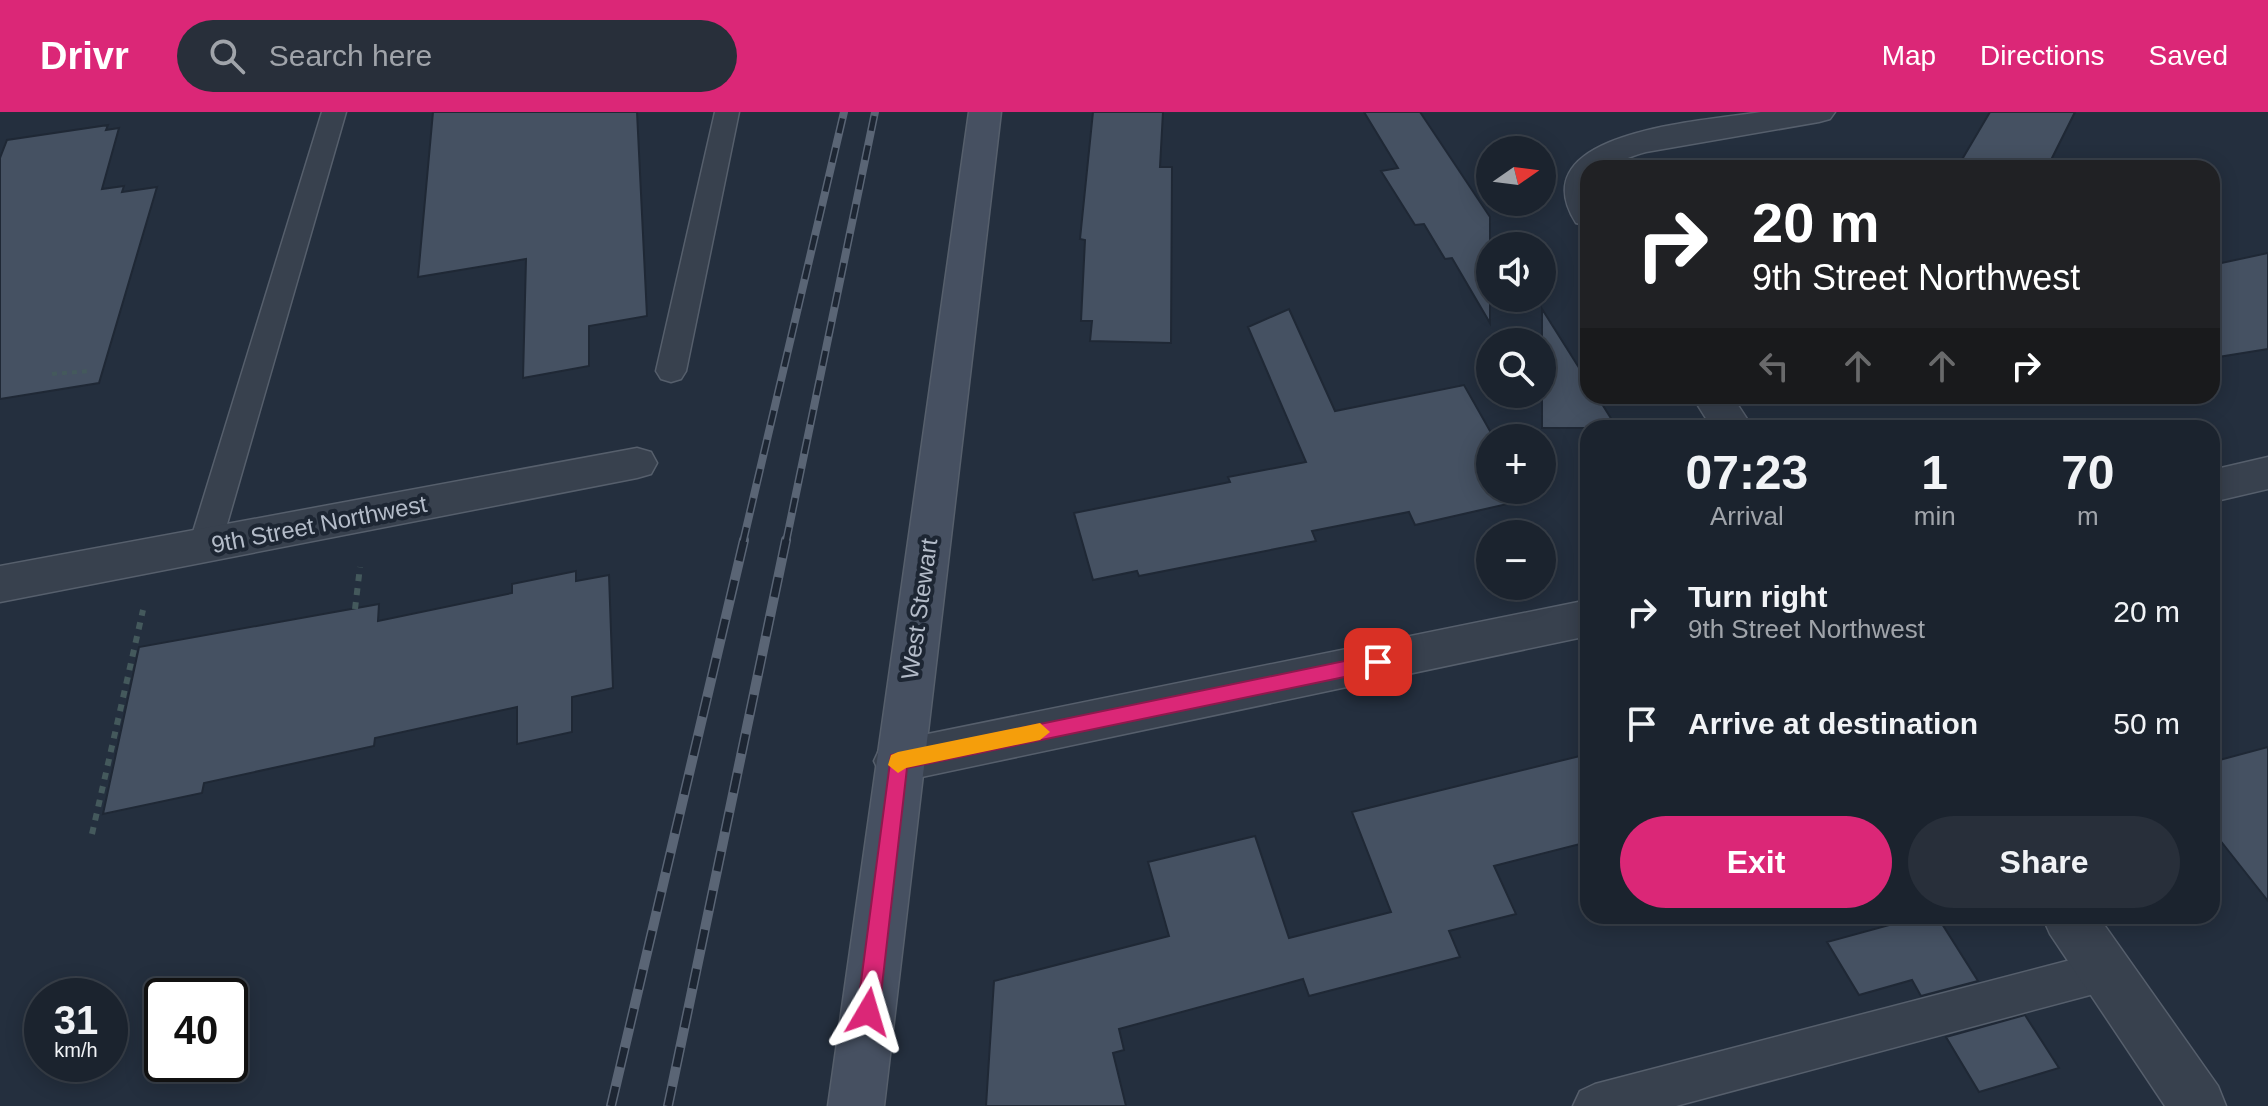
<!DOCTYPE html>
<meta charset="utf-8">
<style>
body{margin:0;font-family:Helvetica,sans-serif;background:#282f3a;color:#f1f3f6;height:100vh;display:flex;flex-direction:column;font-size:30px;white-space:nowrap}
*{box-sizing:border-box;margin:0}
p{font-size:26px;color:#a0a4aa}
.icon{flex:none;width:44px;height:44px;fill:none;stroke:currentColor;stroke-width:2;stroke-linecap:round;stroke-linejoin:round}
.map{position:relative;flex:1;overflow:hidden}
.side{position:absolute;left:1580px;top:308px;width:640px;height:504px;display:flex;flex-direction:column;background:#1b232e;border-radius:24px;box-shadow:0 4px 20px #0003,0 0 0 2px #39404a}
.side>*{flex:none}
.hud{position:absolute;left:1580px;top:48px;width:640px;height:244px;border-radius:24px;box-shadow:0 4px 20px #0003,0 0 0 2px #39404a;background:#202124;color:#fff;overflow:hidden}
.needle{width:52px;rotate:76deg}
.buttons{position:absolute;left:1476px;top:24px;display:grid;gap:16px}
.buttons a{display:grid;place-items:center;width:80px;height:80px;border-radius:50%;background:#1b232e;box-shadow:0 4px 20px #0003,0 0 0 2px #39404a;font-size:40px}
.speed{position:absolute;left:24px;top:866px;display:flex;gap:16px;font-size:40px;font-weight:700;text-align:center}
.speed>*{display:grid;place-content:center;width:104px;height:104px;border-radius:50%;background:#1b232e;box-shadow:0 4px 20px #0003,0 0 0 2px #39404a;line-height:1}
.speed small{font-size:20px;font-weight:400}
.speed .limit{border:4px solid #111;border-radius:12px;background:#fff;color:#111}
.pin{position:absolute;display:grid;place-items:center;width:68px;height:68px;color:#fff;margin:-34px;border-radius:16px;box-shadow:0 4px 12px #0006}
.me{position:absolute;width:88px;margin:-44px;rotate:7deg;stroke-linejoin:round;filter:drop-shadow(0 0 6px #0008)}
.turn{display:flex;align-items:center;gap:28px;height:168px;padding:0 40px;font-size:36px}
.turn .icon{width:104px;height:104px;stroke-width:2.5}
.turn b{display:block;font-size:56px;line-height:68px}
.lanes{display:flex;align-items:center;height:76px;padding:0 40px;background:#0003;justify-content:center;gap:40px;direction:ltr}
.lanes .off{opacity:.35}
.eta{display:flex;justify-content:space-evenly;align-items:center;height:136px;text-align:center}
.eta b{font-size:48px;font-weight:600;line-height:56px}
.primary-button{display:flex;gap:16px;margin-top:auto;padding:16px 40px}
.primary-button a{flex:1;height:92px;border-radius:48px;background:#db2777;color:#fff;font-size:32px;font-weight:600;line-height:92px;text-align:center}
.primary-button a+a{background:#282f3a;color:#f1f3f6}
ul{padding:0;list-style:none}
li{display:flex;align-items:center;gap:24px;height:112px;padding:0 40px}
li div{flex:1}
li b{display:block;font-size:30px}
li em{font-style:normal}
header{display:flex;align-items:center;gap:48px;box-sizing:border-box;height:112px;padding:0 40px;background:#db2777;color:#fff}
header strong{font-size:38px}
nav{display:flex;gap:44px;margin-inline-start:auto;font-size:28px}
.search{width:560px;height:72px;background:#282f3a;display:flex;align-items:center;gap:20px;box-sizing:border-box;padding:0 28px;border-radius:44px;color:#a0a4aa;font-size:30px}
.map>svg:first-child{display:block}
.building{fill:#455162;stroke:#1f2835;stroke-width:2}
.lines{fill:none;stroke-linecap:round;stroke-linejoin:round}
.lane-casing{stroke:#565f6c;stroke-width:3}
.street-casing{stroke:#565f6c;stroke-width:3}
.secondary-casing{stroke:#565f6c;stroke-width:3}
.path-far1{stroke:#44595c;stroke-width:4;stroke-dasharray:5 5;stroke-linecap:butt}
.path{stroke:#44595c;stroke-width:6;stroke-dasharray:7 7;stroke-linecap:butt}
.lane{fill:#38414e;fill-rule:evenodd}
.street{fill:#38414e;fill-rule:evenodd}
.secondary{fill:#465061;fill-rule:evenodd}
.rail-far1-casing{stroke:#5a6575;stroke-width:8}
.rail-casing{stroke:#5a6575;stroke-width:10}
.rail-far1{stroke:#1d2633;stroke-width:5;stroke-dasharray:15;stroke-linecap:butt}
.rail{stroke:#1d2633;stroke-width:7;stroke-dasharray:20;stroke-linecap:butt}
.route{fill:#db2777;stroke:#8e194d;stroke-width:2}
.slow{fill:#f59e0b}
.labels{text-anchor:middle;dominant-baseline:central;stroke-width:8;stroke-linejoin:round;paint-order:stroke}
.street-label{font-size:24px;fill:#b4bcc9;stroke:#1d2633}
</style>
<header>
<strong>Drivr</strong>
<div class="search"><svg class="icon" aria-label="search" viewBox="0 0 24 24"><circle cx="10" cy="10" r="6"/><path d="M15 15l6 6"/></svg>Search here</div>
<nav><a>Map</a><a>Directions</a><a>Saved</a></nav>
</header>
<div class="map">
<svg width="2268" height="994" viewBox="0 0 2268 994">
<rect width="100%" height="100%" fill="#242f3e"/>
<path class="building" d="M 433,0 L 637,0 L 647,204 L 589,214 L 589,254 L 523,266 L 526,147 L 418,165 Z
M 1093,0 L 1163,0 L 1160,55 L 1172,55 L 1171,231 L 1090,229 L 1092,209 L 1081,209 L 1085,128 L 1080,127 Z
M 1364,0 L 1420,0 L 1490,105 L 1490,211 L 1452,146 L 1445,147 L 1424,112 L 1415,113 L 1381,59 L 1398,56 Z
M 1990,0 L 2075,0 L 2047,56 L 1957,56 Z
M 108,13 L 106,18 L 119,16 L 102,77 L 124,74 L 122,80 L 157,75 L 99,271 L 0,287 L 0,46 L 7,28 Z
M 2268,141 L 2268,237 L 2212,246 L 2212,153 Z
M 1289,197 L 1335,299 L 1464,273 L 1494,326 L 1490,326 L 1490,378 L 1524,378 L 1529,387 L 1415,413 L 1409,400 L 1312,419 L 1316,429 L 1139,464 L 1137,459 L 1093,468 L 1074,401 L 1230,370 L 1228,365 L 1306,350 L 1248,215 Z
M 1542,197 L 1588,270 L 1588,284 L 1597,284 L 1617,316 L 1542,316 Z
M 576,459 L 576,469 L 609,463 L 613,576 L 572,585 L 572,620 L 517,632 L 517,595 L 375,626 L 374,634 L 204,671 L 202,681 L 103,702 L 139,535 L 379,492 L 378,509 L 512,481 L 512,472 Z
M 2268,635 L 2268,789 L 2212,718 L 2212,650 Z
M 1588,642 L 1588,730 L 1494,754 L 1516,802 L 1449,819 L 1460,845 L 1309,884 L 1303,867 L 1119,917 L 1124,938 L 1113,941 L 1126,994 L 986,994 L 994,869 L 1169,824 L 1148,750 L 1255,724 L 1289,826 L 1391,800 L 1352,700 Z
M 1922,804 L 1937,804 L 1978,869 L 1921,884 L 1912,868 L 1859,883 L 1827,830 Z
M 2025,903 L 2059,956 L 1979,980 L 1946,925 Z"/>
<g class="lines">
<defs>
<path id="lane" d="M 322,0 L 346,0 L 221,433 L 217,442 L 205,446 L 193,442 L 189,433 Z
M 715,0 L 739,0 L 686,259 L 681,267 L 671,270 L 661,267 L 656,259 Z
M 2105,839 L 2119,845 L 2125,859 L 2119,873 L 2105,879 L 1676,994 L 1573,994 L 1580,979 L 1595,972 Z"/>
<path id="street" d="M 1761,0 L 1835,0 L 1830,7 L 1819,10 L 1646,40 C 1622,46 1614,56 1588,56 L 1588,114 L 1576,111 C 1517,18 1708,9 1761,0 Z
M 1692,284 L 1732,284 L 1753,316 L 1712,316 Z
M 637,336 L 651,340 L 657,351 L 651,362 L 637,366 L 0,490 L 0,454 Z
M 2268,345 L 2268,377 L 2212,390 L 2212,358 Z
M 1588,488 L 1588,524 L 898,670 L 881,664 L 874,649 L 881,634 L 898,628 Z
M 2042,804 L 2098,804 L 2218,974 L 2226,994 L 2165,994 L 2050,822 Z"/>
<path id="secondary" d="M 969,0 L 1001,0 L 884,994 L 828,994 Z"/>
</defs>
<use href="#lane" class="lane-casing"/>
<use href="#street" class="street-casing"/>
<use href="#secondary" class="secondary-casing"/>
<path class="path-far1" d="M 52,262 L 90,259"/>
<path class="path" d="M 355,497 L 360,455
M 92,722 L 143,498"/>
<use href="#lane" class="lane"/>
<use href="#street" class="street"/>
<use href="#secondary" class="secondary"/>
<defs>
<path id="rail-far1" d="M 743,430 L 844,0
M 786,430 L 875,0"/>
<path id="rail" d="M 611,994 L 744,428
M 668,994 L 786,428"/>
</defs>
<use href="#rail-far1" class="rail-far1-casing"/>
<use href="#rail" class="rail-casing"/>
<use href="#rail-far1" class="rail-far1"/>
<use href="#rail" class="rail"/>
</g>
<path class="route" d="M 1378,542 L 1387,550 L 1378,558 L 907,656 L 879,900 L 876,908 L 868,911 L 860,908 L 857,900 L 891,643 Z"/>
<path class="slow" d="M 1040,611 L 1050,620 L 1040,628 L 906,656 L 898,661 L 888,653 L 891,643 L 898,640 Z"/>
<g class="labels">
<g class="street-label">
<text transform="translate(319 412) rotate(-11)">9th Street Northwest</text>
<text transform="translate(919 497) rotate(-82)">West Stewart</text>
</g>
</g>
</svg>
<div class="buttons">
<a><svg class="needle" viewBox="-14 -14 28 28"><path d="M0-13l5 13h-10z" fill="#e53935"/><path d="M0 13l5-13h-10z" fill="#a0a4aa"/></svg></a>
<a><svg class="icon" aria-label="sound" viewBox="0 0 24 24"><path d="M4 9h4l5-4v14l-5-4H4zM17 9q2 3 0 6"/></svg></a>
<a><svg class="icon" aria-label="search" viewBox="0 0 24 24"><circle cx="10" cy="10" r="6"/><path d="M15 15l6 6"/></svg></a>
<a>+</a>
<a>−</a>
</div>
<div class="speed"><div>31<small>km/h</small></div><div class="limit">40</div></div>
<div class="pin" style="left:1378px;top:550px;background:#d93025"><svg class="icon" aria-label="arrive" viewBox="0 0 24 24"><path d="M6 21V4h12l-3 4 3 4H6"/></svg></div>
<svg class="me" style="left:868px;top:900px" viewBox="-20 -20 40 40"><path d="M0-17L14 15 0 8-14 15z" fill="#db2777" stroke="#fff" stroke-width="4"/></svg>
<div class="hud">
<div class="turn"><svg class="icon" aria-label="right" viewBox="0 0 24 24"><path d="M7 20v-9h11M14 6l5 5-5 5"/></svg><div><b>20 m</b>9th Street Northwest</div></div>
<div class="lanes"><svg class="icon off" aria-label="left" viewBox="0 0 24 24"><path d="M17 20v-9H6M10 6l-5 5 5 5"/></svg><svg class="icon off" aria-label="ahead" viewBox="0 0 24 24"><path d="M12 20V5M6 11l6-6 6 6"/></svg><svg class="icon off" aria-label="ahead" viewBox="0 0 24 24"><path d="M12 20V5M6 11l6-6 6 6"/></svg><svg class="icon" aria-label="right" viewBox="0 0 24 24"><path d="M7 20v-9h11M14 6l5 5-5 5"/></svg></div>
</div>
<section class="side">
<div class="eta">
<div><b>07:23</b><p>Arrival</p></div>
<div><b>1</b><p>min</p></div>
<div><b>70</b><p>m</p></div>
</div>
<ul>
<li><svg class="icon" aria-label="right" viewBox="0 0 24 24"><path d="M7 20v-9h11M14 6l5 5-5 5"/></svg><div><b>Turn right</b><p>9th Street Northwest</p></div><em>20 m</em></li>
<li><svg class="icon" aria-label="arrive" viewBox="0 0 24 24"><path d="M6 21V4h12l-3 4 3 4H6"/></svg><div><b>Arrive at destination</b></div><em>50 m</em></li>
</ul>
<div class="primary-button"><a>Exit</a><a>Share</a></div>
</section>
</div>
